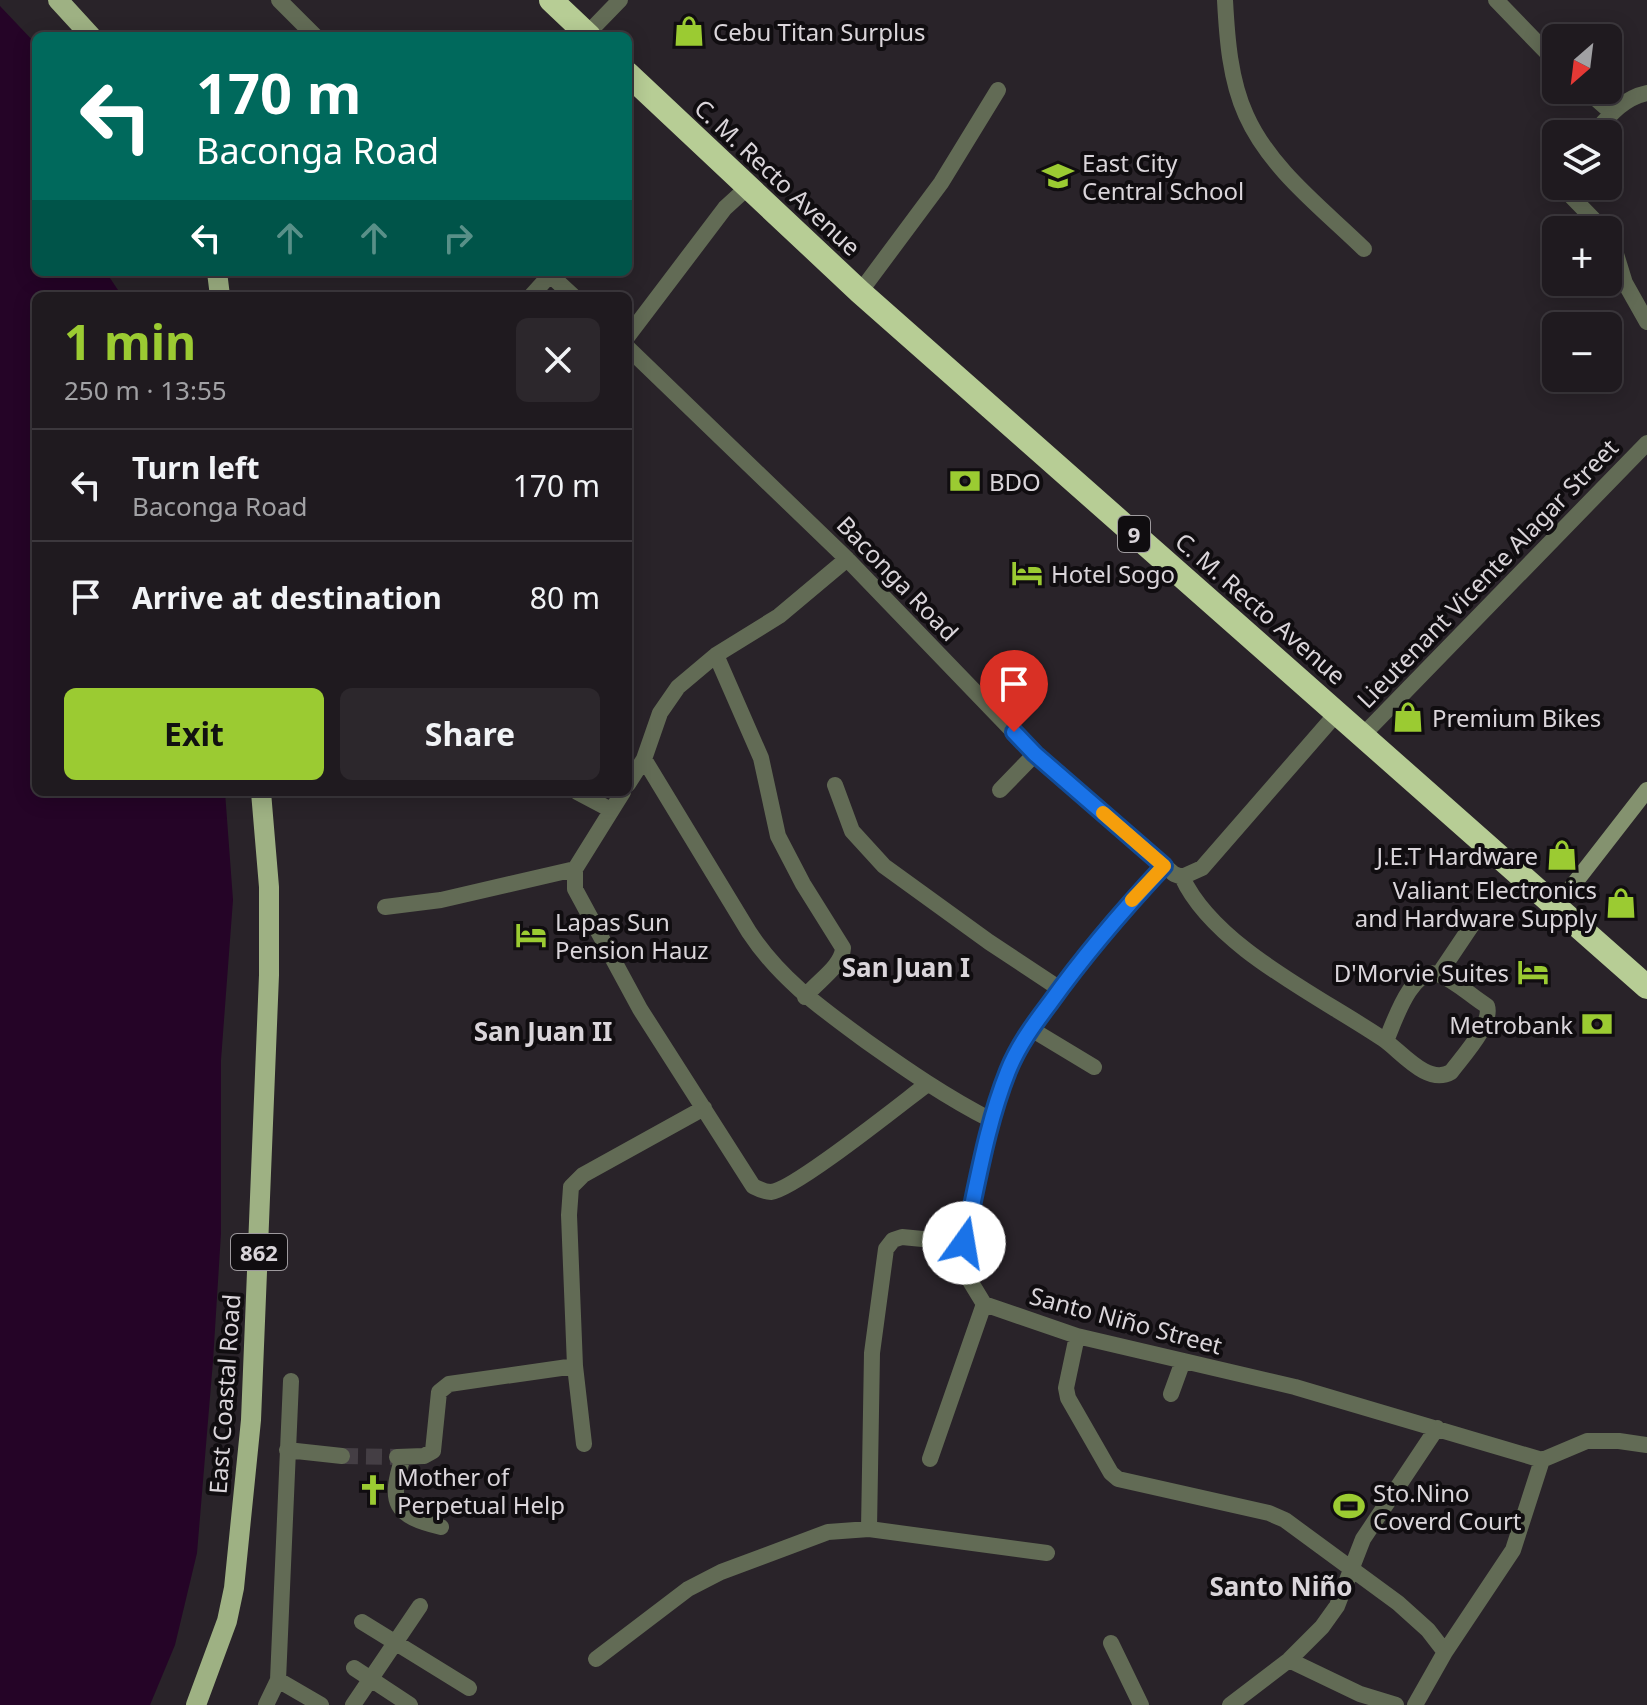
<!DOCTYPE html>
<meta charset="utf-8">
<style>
body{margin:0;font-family:"Noto Sans",sans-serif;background:#2c272c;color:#f1f3f6;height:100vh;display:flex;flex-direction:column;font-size:30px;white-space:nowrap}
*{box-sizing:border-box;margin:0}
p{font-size:26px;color:#a1a1a4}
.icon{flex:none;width:44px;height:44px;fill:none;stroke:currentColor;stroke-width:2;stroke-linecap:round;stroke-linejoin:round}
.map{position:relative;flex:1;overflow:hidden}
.sheet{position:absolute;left:32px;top:292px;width:600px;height:504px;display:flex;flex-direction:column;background:#1f1a1f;border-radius:12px;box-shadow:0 4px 20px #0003,0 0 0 2px #3c383d}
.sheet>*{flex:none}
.hud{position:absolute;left:32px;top:32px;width:600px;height:244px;border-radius:12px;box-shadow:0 4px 20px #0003,0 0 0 2px #3c383d;background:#00695c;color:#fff;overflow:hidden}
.needle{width:52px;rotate:208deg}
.tools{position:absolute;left:1542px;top:24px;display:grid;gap:16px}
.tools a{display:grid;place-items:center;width:80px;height:80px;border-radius:12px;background:#1f1a1f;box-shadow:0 4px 20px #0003,0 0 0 2px #3c383d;font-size:40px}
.pin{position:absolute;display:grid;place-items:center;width:68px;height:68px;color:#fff;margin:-82px -34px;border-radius:50% 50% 50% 0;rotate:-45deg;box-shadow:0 0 8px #0007}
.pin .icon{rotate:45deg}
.me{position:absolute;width:88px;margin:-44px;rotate:13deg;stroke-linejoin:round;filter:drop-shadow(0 0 6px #0008)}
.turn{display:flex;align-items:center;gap:28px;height:168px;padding:0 32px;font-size:36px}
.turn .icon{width:104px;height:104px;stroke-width:2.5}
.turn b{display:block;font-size:56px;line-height:68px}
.lanes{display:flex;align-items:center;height:76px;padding:0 32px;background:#0003;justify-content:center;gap:40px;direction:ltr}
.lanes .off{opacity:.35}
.round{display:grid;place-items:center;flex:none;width:84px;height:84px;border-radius:12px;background:#2c272c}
.headline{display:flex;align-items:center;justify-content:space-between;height:136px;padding:0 32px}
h1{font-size:48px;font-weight:700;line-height:60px;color:#9bcb32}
.cta{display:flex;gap:16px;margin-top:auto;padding:16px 32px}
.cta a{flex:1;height:92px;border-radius:12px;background:#9bcb32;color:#111;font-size:32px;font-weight:700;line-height:92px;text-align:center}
.cta a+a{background:#2c272c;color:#f1f3f6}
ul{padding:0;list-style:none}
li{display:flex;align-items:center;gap:24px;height:112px;padding:0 32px;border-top:2px solid #3c383d}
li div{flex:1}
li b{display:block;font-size:30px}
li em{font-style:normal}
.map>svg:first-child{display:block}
.water{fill:#250427}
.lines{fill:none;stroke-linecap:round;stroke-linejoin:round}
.street-tunnel{stroke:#443e44;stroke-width:16;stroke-dasharray:16 8;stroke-linecap:butt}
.street{stroke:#626b55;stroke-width:16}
.secondary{stroke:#84926f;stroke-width:16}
.primary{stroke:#9eb183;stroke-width:20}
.highway{stroke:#b7cd95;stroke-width:24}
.route-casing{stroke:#114b97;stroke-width:20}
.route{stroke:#1a73e8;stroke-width:14}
.slow{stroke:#f59e0b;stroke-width:14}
.labels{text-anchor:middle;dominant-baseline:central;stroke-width:8;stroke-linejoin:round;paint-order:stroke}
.shield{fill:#100d10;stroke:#9d999d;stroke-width:2}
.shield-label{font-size:22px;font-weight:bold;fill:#dad5da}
.poi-label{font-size:24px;fill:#dad5da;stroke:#100d10;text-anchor:start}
.street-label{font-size:24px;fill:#dad5da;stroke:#100d10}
.neighbourhood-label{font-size:26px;font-weight:bold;fill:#dad5da;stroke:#100d10}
</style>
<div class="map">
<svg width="1647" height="1705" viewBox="0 0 1647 1705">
<rect width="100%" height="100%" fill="#292329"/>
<path class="water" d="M 0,6 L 36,44 L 36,272 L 106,272 L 122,296 L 36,296 L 36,792 L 225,792 L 233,900 L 221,1060 L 221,1233 L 213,1361 L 197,1553 L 175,1645 L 150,1705 L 0,1705 Z"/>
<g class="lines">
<path class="street-tunnel" d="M 342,1456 L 397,1457"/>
<path class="street" d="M 279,0 L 315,36
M 1225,0 C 1227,38 1230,80 1246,115 C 1270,169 1322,208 1364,249
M 1496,0 L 1556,62
M 587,34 L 620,0
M 1586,90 L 1612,113
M 1593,134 C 1609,116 1623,98 1647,93
M 1566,186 L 1569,194 L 1604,230
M 1608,236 L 1616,254 L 1625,283 L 1647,322
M 547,272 L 573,296
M 860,292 L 941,183 L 998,90
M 531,296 L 550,275
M 628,336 L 725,208 L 748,187
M 628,348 L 847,559 L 1035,754 L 1174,874 L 1182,877 L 1202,868 L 1337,713
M 716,655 L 761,758 L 778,836 L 803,884 L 843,948 C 842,967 816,982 805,997
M 1362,736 L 1647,443
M 644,759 L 749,932 C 780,979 821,1008 866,1041 C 907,1070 946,1097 991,1120
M 628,784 L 644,759 L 660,713 L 678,687 L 716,655 L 779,616 L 847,559
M 835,785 L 852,831 L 884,866 L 989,942 L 1060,989
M 1000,790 L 1035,754
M 577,792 L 611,810
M 623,792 L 575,869 L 575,889 L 640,1009 L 753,1186 C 759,1189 764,1192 771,1192 C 794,1190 902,1103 926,1085
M 1164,866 L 1110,924 L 1075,968 L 1031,1029 L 1009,1068 L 991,1120 L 964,1243 L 967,1276 L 984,1304 L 1077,1336 L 1295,1387 L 1542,1460 L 1587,1441 L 1619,1441 L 1647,1445
M 1182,877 C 1214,947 1321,997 1383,1039 C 1401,1051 1427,1086 1451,1072 C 1462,1057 1493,1024 1487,1006 C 1472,997 1456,981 1440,975 C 1413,963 1394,1022 1386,1041
M 385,907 L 441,900 L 575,869
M 1439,974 L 1476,919
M 1031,1029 L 1094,1067
M 1077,1336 L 1066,1388 L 1068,1398 L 1111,1473 L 1118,1479 L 1269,1513 L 1285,1520 L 1398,1603 L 1428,1630 L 1445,1652
M 1171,1394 L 1183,1361
M 584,1444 L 575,1366 L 569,1215 L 571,1187 L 583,1175 L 704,1108
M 287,1450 L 342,1456
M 397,1457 L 424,1456 L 433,1451 L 439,1392 L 449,1384 L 575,1366
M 403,1457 C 388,1503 394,1516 441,1527
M 930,1459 L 984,1304
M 869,1529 L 872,1353 L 886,1249 L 893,1240 L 902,1237 L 964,1243
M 362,1622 L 469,1688
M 1111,1643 L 1141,1705
M 596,1659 L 688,1589 L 721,1572 L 828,1532 L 869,1529 L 1047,1553
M 1289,1660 L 1360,1694 L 1396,1705
M 354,1668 L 410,1705
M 278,1680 L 321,1705
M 266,1705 L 278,1680 L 291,1381
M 353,1705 L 420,1606
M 1230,1705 L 1289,1660 L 1322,1627 L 1337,1606 L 1363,1539 L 1437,1428
M 1415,1705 L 1445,1652 L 1513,1550 L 1542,1460"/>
<path class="secondary" d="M 1556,907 L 1647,790"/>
<path class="primary" d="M 58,0 L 91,36
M 217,272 L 220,296
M 196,1705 L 227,1621 L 234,1588 L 251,1420 L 269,975 L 269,887 L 261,792"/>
<path class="highway" d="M 551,0 L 589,36
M 628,74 L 860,292 L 1647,987"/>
</g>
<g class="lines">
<defs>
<path id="route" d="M 964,1243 C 977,1186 986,1126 1008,1071 C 1018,1046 1034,1024 1050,1003 C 1085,954 1123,910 1164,866 L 1035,754 L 1014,732"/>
</defs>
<use href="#route" class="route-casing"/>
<use href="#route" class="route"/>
<path class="slow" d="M 1103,813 L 1164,866 L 1132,900"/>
</g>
<defs>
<symbol id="shop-bare" viewBox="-9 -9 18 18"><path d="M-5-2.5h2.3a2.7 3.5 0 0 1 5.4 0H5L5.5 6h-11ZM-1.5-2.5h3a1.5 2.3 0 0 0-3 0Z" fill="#9bcb32" stroke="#100d10" stroke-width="2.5" paint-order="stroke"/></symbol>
<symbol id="school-bare" viewBox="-9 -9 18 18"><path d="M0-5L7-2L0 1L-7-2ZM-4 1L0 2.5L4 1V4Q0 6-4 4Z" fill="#9bcb32" stroke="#100d10" stroke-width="2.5" paint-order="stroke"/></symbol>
<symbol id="bank-bare" viewBox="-9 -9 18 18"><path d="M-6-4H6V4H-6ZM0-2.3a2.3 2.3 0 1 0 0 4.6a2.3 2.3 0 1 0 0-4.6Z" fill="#9bcb32" stroke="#100d10" stroke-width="2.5" paint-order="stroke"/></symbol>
<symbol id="hotel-bare" viewBox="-9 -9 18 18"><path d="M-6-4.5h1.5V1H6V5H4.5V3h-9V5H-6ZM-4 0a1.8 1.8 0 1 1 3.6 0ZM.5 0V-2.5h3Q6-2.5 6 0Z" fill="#9bcb32" stroke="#100d10" stroke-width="2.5" paint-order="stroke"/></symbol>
<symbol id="church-bare" viewBox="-9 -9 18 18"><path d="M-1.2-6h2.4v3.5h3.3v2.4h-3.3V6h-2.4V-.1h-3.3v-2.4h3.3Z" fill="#9bcb32" stroke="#100d10" stroke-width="2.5" paint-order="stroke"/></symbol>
<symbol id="stadium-bare" viewBox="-9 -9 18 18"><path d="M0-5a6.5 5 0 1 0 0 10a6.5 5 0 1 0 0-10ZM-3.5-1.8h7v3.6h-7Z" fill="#9bcb32" stroke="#100d10" stroke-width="2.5" paint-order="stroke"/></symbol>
</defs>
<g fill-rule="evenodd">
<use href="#shop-bare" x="667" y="9" width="44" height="44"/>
<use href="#school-bare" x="1036" y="154" width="44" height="44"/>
<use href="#bank-bare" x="943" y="459" width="44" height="44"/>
<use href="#hotel-bare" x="1005" y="551" width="44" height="44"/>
<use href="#shop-bare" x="1386" y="695" width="44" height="44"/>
<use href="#shop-bare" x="1540" y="833" width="44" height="44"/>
<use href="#shop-bare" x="1599" y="881" width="44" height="44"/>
<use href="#hotel-bare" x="509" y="913" width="44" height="44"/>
<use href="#hotel-bare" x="1511" y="950" width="44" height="44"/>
<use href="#bank-bare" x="1575" y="1002" width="44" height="44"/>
<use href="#church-bare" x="351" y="1468" width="44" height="44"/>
<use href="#stadium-bare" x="1327" y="1484" width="44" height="44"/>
</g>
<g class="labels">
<g class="shield">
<rect x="1118" y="516" width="32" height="36" rx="6"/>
<rect x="231" y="1234" width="56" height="36" rx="6"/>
</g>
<g class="shield-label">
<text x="1134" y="534">9</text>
<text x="259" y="1252">862</text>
</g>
<g class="poi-label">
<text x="713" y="31">Cebu Titan Surplus</text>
<text x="1082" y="162">East City<tspan x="1082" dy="28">Central School</tspan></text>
<text x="989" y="481">BDO</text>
<text x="1051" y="573">Hotel Sogo</text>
<text x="1432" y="717">Premium Bikes</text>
<text x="1538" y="855" text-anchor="end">J.E.T Hardware</text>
<text x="1597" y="889" text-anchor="end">Valiant Electronics<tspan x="1597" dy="28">and Hardware Supply</tspan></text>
<text x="555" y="921">Lapas Sun<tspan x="555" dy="28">Pension Hauz</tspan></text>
<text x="1509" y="972" text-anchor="end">D'Morvie Suites</text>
<text x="1573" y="1024" text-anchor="end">Metrobank</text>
<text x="397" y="1476">Mother of<tspan x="397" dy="28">Perpetual Help</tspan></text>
<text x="1373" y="1492">Sto.Nino<tspan x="1373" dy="28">Coverd Court</tspan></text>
</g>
<g class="street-label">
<text transform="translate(778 177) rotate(43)">C. M. Recto Avenue</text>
<text transform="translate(1487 573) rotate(-46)">Lieutenant Vicente Alagar Street</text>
<text transform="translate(898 578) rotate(46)">Baconga Road</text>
<text transform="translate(1261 608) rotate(41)">C. M. Recto Avenue</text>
<text transform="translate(1126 1320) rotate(15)">Santo Niño Street</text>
<text transform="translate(224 1394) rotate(-86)">East Coastal Road</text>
</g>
<g class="neighbourhood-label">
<text x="906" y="967">San Juan I</text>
<text x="543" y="1031">San Juan II</text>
<text x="1281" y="1586">Santo Niño</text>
</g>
</g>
</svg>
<div class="tools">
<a><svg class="needle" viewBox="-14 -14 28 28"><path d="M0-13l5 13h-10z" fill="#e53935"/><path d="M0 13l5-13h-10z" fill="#a1a1a4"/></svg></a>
<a><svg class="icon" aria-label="layers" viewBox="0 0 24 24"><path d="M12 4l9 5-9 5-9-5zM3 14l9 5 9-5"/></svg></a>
<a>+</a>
<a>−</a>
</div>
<div class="pin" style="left:1014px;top:732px;background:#d93025"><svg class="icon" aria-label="arrive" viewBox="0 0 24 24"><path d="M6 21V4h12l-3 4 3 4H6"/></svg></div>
<svg class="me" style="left:964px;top:1243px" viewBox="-20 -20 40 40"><circle r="19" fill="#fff"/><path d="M0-13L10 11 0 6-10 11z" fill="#1a73e8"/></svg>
<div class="hud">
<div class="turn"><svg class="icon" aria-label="left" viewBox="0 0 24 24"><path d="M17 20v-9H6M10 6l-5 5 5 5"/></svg><div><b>170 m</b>Baconga Road</div></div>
<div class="lanes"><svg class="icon" aria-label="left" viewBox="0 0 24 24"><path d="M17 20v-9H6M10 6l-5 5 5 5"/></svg><svg class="icon off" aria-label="ahead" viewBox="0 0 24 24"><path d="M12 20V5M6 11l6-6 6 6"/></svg><svg class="icon off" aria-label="ahead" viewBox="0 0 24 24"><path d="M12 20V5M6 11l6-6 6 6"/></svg><svg class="icon off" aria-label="right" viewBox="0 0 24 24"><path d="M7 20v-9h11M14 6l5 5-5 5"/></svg></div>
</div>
<section class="sheet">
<div class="headline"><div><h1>1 min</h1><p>250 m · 13:55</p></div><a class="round"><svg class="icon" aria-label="close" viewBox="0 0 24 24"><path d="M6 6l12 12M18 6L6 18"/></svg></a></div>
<ul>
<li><svg class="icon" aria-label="left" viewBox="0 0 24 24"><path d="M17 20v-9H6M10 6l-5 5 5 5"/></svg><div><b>Turn left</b><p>Baconga Road</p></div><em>170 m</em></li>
<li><svg class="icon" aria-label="arrive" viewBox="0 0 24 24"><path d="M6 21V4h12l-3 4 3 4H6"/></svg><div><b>Arrive at destination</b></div><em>80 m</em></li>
</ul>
<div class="cta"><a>Exit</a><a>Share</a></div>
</section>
</div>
